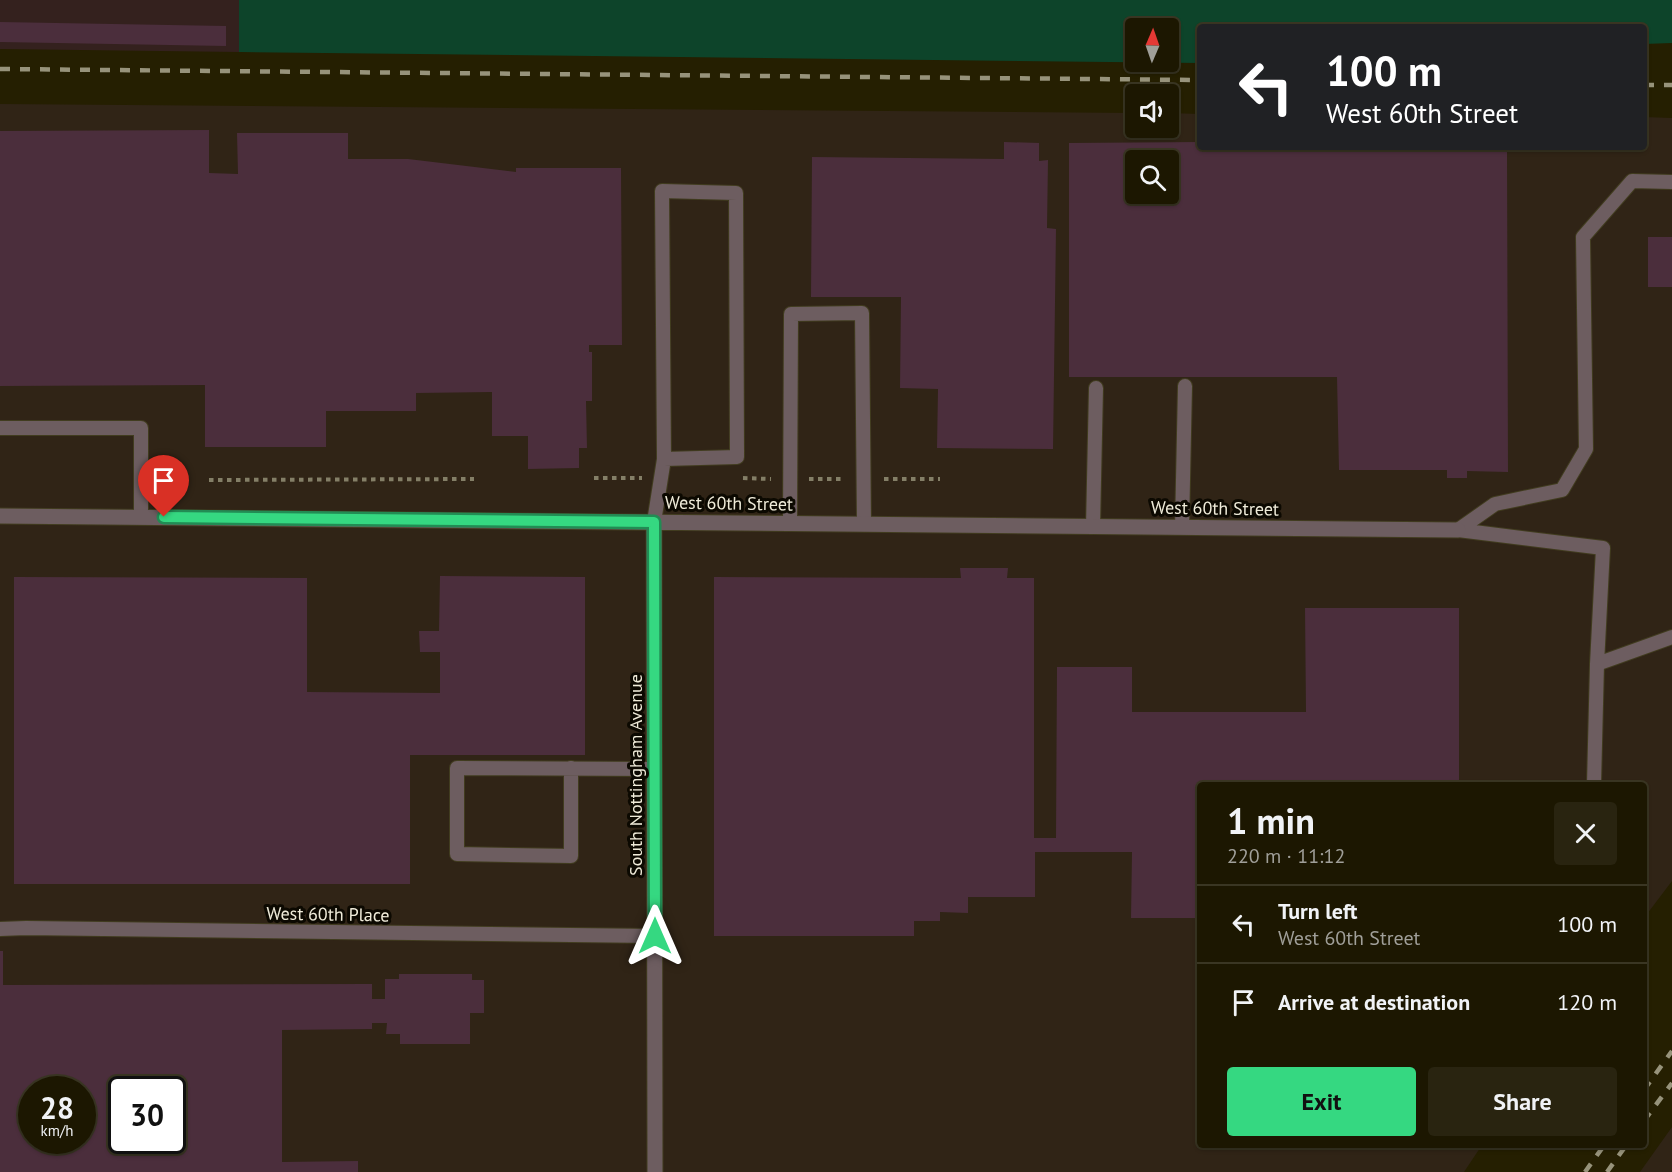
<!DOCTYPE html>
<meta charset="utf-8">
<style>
body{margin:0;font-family:"PT Sans",sans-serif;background:#292410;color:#f1f3f6;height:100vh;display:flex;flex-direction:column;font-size:22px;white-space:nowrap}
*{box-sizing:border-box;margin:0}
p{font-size:20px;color:#a09f99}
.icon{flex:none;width:33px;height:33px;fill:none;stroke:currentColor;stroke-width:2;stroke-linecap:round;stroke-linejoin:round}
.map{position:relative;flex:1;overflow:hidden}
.details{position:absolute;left:1197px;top:782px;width:450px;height:366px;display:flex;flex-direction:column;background:#1c1701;border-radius:6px;box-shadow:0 2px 4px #0004,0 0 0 2px #3a3623}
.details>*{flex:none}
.hud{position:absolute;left:1197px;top:24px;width:450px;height:126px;border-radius:6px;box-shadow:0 2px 4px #0004,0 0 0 2px #3a3623;background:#202124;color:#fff;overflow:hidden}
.needle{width:39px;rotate:2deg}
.fabs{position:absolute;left:1125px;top:18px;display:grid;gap:12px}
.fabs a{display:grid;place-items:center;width:54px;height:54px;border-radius:6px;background:#1c1701;box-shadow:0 2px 4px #0004,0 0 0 2px #3a3623;font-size:30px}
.speed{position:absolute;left:18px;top:1076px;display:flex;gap:12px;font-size:30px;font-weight:700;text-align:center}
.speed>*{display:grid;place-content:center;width:78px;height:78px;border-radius:50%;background:#1c1701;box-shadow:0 2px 4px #0004,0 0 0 2px #3a3623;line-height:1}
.speed small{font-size:15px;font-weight:400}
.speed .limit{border:3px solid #111;border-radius:9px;background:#fff;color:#111}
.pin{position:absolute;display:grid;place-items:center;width:51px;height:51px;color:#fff;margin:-62px -26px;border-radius:50% 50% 50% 0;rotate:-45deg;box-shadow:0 0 6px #0007}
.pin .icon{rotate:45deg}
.me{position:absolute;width:66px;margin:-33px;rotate:0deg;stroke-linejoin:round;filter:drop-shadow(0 0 4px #0008)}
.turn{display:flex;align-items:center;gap:21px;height:126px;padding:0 30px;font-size:27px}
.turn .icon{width:78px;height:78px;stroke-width:2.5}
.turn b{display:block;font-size:42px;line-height:51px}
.round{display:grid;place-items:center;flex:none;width:63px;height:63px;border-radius:6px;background:#292410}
.overview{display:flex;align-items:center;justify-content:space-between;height:102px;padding:0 30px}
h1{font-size:36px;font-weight:600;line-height:45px}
.action{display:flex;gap:12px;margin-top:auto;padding:12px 30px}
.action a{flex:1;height:69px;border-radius:6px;background:#35d881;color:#111;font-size:24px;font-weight:600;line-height:69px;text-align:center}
.action a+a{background:#292410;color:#f1f3f6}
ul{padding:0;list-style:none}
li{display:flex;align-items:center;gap:18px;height:78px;padding:0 30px;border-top:2px solid #3a3623}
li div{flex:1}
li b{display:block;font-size:22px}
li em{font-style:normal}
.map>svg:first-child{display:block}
.commercial{fill:#34211e}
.industrial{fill:#302416;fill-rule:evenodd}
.green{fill:#0d442a;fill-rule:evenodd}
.building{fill:#4b2e3c;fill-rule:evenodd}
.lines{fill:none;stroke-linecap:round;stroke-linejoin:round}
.lane-casing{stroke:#413c1f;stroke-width:16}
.street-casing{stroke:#413c1f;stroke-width:17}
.path{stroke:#847f67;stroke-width:4;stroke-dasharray:4.5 4.5;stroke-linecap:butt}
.lane{stroke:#6d5d60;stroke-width:14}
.street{stroke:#6d5d60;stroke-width:15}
.rail{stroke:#97937b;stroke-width:4.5;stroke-dasharray:10 10;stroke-linecap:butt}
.route-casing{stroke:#228c54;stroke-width:15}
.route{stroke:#35d881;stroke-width:10}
.labels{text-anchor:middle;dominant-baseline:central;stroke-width:6;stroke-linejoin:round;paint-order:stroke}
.street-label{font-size:18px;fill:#efebd9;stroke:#0c0901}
</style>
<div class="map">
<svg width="1672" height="1172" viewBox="0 0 1672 1172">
<rect width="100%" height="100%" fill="#251f01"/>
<path class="commercial" d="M 0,0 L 239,0 L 239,52 L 0,49 Z"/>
<path class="industrial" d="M 0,104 L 1135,113 L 1136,128 L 1168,128 L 1169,113 L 1200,114 L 1200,147 L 1644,147 L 1644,117 L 1672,118 L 1672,881 L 1644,918 L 1644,784 L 1200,784 L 1200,1144 L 1482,1145 L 1464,1172 L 0,1172 ZM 1136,160 L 1168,160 L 1168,194 L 1136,194 ZM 32,1089 L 82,1089 L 82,1140 L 32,1140 ZM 122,1089 L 172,1089 L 172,1140 L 122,1140 Z
M 1672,1127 L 1672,1172 L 1640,1172 Z"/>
<path class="green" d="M 239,0 L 1672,0 L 1672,43 L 1644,44 L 1644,27 L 1200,27 L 1200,63 L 239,52 ZM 1136,28 L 1168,28 L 1168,62 L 1136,62 Z"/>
<path class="building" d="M 0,22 L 226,26 L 226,46 L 0,42 Z
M 209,130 L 209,173 L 238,174 L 237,133 L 348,133 L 348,159 L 408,159 L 516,172 L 516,168 L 621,168 L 622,345 L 589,345 L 589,352 L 592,352 L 592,401 L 586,401 L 587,448 L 579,448 L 579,468 L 528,469 L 528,436 L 492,436 L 492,392 L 416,393 L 416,411 L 326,411 L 326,447 L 205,447 L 205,385 L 0,386 L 0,131 Z
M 1004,142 L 1039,143 L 1039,161 L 1048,160 L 1047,228 L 1056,229 L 1053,449 L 937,448 L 938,389 L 900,388 L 901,297 L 811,297 L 812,157 L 1004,159 Z
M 1200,142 L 1200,147 L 1507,147 L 1508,472 L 1467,471 L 1467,478 L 1447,478 L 1447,470 L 1339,470 L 1337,377 L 1069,377 L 1069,143 ZM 1136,160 L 1168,160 L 1168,194 L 1136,194 Z
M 1648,237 L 1672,237 L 1672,287 L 1648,287 Z
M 960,568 L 1008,568 L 1007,578 L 1034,578 L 1034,838 L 1056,838 L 1057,667 L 1132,667 L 1132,712 L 1306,712 L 1305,608 L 1459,608 L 1459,784 L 1200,784 L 1200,918 L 1131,918 L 1132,852 L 1035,852 L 1035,897 L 968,897 L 968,913 L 940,912 L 940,921 L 914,921 L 914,936 L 714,936 L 714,577 L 961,578 Z
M 440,576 L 585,577 L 585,755 L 410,755 L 410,884 L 14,884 L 14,577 L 307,578 L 307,692 L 440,693 L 440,652 L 420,652 L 419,631 L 439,631 Z
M 0,951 L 3,951 L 3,985 L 372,984 L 372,999 L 385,999 L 385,979 L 399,979 L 399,974 L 472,974 L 472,980 L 484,980 L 484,1013 L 470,1013 L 470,1044 L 400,1044 L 400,1034 L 386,1034 L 387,1023 L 372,1023 L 372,1029 L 282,1030 L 282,1162 L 358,1161 L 358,1172 L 0,1172 ZM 32,1089 L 82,1089 L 82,1140 L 32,1140 ZM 122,1089 L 172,1089 L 172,1140 L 122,1140 Z"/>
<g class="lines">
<defs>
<path id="lane" d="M 0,428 L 141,428 L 141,517
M 654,522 L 664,459 L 662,191 L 736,193 L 737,457 L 664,459
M 790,524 L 791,314 L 862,313 L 864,524
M 1093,527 L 1096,388
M 1182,527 L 1185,386
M 1458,530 L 1495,504 L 1562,490 L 1586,449 L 1583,237 L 1632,181 L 1672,182
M 1458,530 L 1603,548 L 1597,664 L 1594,784
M 1597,664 L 1672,637
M 571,768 L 571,856 L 457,854 L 457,768 L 654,769
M 0,929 L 26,928 L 655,936"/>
<path id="street" d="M 0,516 L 1458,530
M 654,522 L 655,1172"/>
</defs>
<use href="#lane" class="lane-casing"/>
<use href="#street" class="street-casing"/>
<path class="path" d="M 594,478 L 642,478
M 743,478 L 771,479
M 809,479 L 843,479
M 884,479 L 940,479
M 209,480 L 474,479"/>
<use href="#lane" class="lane"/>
<use href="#street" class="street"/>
<path class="rail" d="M 0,69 L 1200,80
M 1644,85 L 1672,85
M 1644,1090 L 1672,1051
M 1644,1121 L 1672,1083
M 1585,1172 L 1605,1144
M 1607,1172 L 1627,1144"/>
</g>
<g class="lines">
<defs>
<path id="route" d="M 164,517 L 654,522 L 655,936"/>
</defs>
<use href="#route" class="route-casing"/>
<use href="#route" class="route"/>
</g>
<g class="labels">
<g class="street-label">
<text transform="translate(729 503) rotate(1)">West 60th Street</text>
<text transform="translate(1215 508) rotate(1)">West 60th Street</text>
<text transform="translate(635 775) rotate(-90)">South Nottingham Avenue</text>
<text transform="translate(328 914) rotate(1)">West 60th Place</text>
</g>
</g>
</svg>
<div class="fabs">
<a><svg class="needle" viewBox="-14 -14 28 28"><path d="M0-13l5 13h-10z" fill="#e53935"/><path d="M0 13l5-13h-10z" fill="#a09f99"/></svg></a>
<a><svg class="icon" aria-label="sound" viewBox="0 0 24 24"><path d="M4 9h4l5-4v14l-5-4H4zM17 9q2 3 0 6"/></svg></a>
<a><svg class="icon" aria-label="search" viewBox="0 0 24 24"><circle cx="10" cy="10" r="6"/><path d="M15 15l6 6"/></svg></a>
</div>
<div class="speed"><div>28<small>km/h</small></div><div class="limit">30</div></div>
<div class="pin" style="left:164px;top:517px;background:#d93025"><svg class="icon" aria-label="arrive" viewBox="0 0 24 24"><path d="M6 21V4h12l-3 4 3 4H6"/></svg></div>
<svg class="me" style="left:655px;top:936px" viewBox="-20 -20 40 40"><path d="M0-17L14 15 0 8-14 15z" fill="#35d881" stroke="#fff" stroke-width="4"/></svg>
<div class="hud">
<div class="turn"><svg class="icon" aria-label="left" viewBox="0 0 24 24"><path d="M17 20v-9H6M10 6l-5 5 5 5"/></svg><div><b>100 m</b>West 60th Street</div></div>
</div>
<section class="details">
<div class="overview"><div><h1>1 min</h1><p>220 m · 11:12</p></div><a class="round"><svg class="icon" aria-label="close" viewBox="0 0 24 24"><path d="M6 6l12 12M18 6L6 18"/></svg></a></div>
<ul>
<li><svg class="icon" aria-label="left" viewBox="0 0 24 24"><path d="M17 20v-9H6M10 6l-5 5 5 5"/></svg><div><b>Turn left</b><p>West 60th Street</p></div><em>100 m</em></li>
<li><svg class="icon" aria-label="arrive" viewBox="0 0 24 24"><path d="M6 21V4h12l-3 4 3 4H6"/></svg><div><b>Arrive at destination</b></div><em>120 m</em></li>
</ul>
<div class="action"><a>Exit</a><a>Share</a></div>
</section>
</div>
